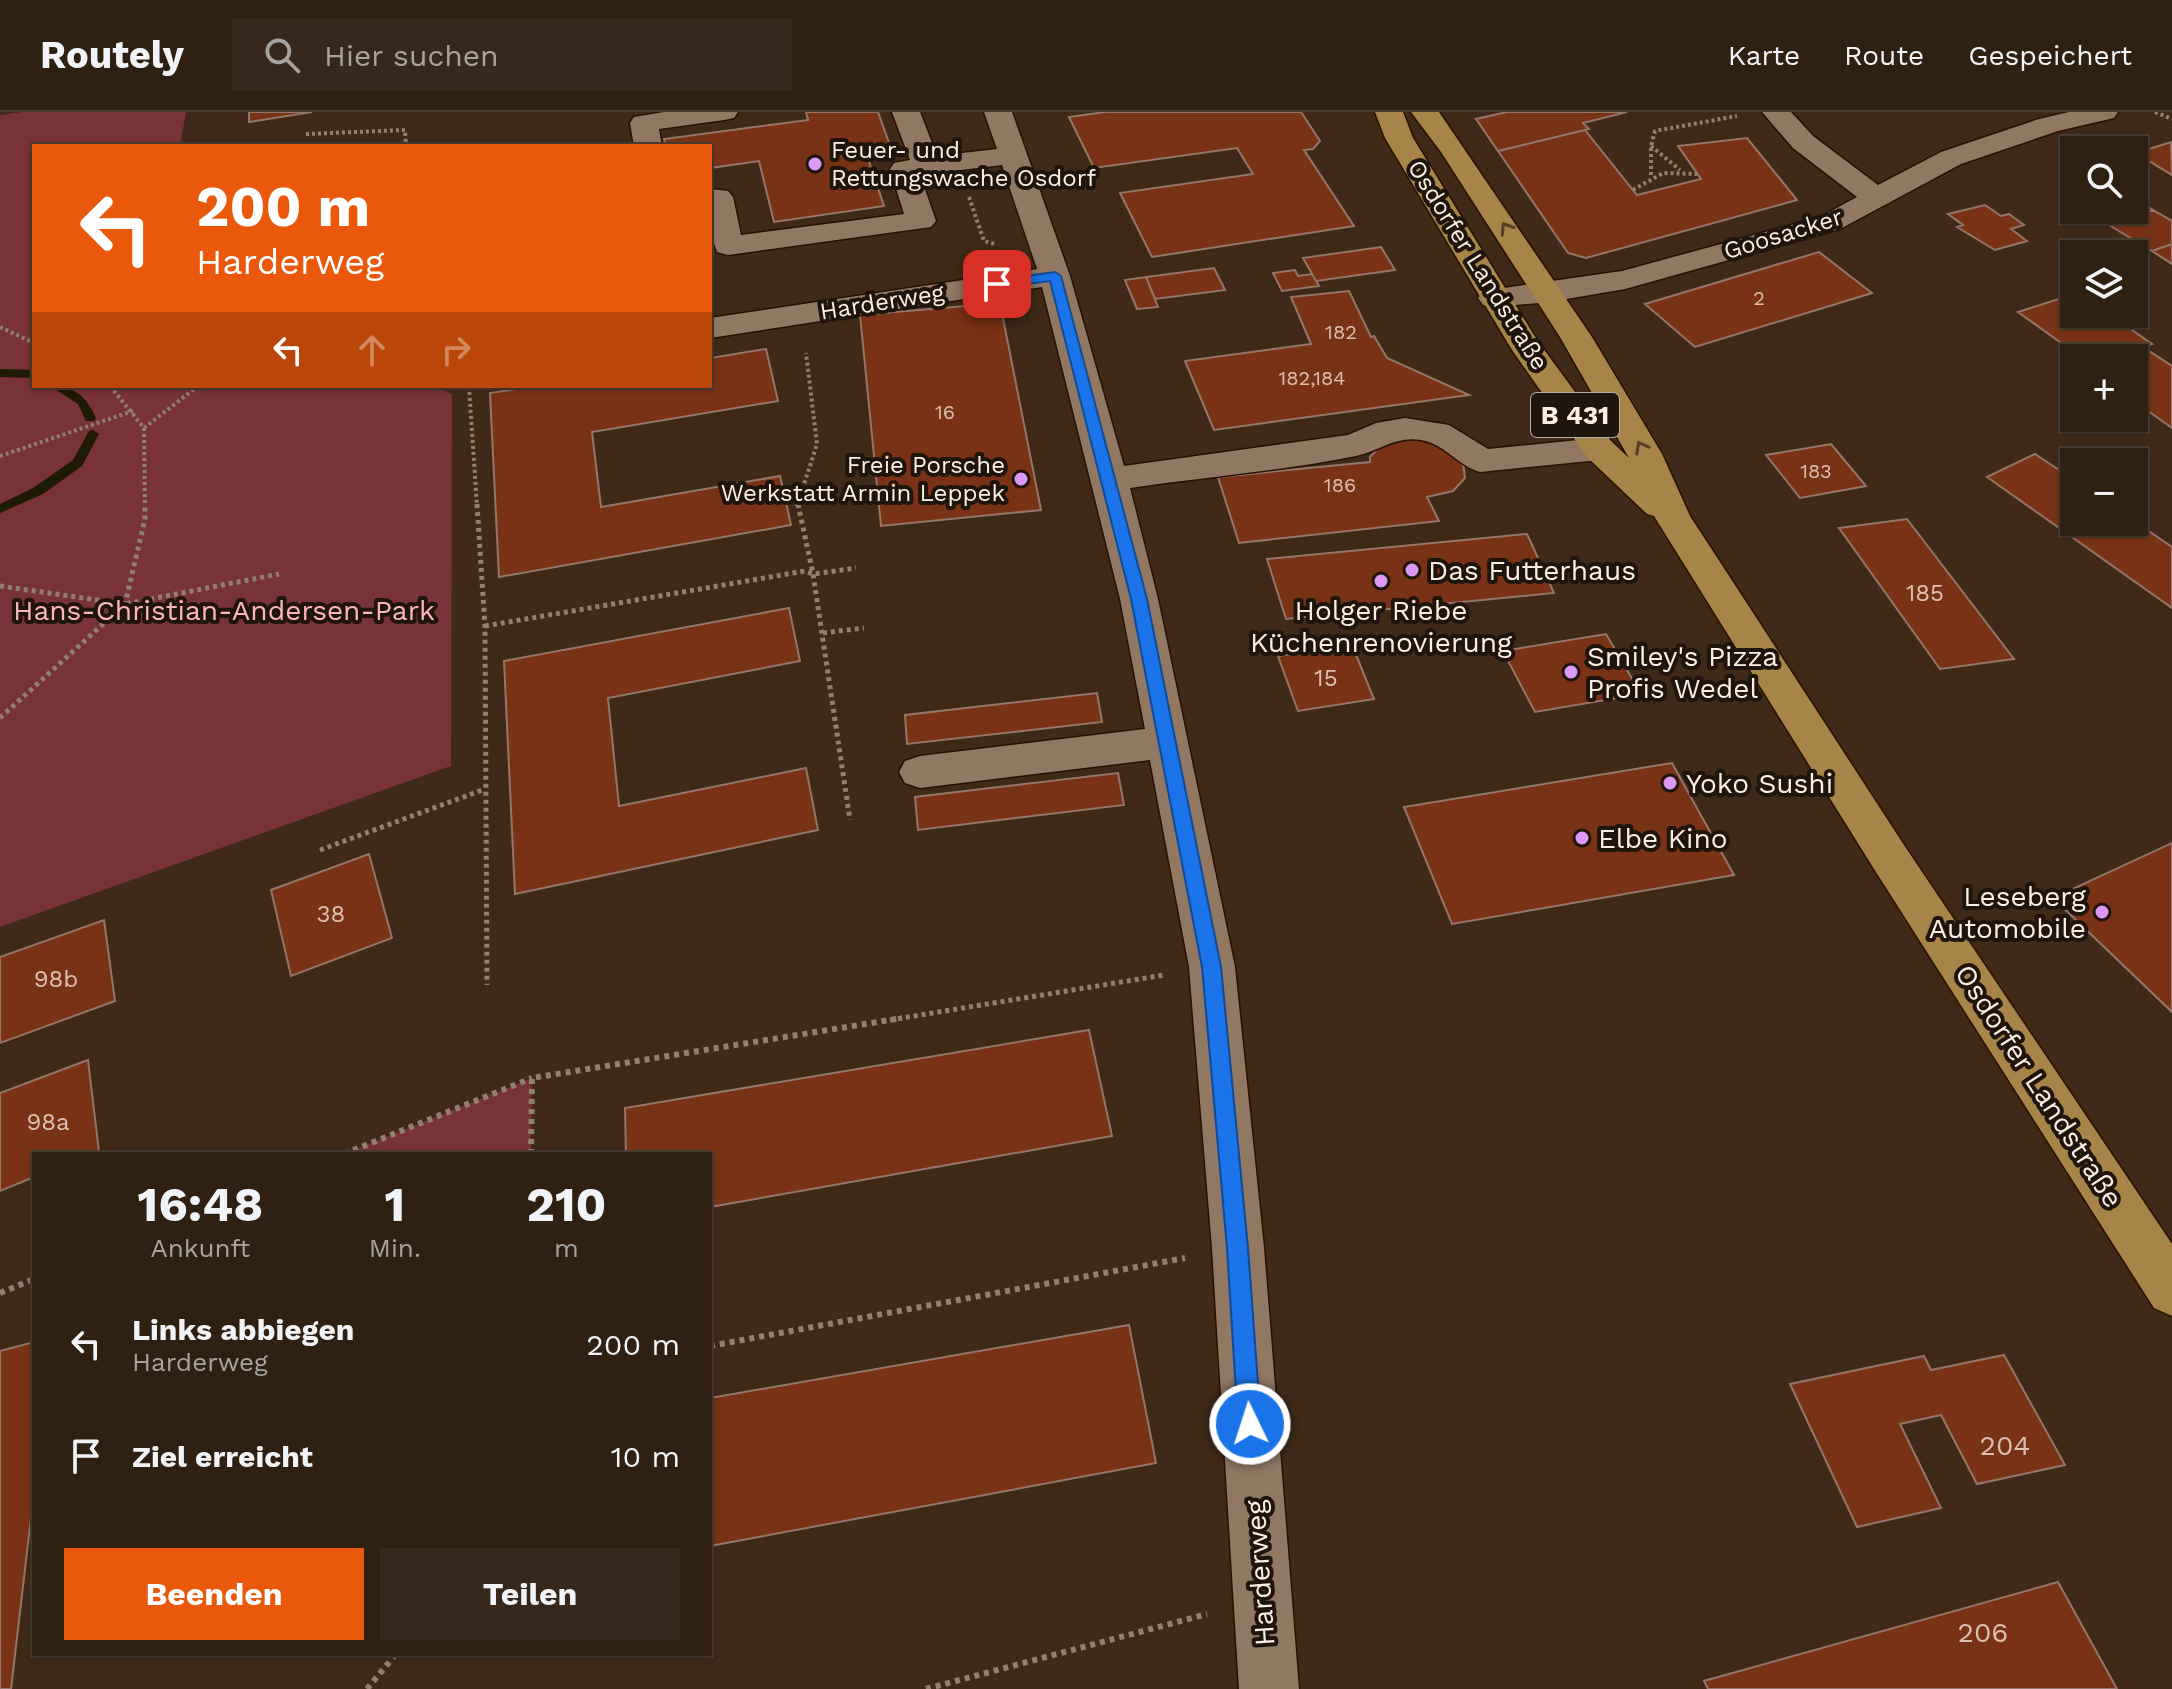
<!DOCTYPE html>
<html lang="de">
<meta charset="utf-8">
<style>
body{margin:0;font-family:"Work Sans",sans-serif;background:#37281b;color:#f1f3f6;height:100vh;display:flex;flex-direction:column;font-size:30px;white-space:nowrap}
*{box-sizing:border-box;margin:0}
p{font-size:26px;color:#a7a39f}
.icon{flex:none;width:44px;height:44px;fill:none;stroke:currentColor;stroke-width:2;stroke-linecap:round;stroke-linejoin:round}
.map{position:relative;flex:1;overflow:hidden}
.panel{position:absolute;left:32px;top:1040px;width:680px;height:504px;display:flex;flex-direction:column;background:#2f2012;border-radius:0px;box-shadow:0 2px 6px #0004,0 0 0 2px #4a3e32}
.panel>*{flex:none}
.hud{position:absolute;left:32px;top:32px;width:680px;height:244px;border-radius:0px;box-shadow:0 2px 6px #0004,0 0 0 2px #4a3e32;background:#ea580c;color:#fff;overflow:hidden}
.fabs{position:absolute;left:2060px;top:24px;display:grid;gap:16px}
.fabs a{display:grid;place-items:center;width:88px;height:88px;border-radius:0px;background:#2f2012;box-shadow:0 2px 6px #0004,0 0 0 2px #4a3e32;font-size:40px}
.pin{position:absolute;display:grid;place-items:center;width:68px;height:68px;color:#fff;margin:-34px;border-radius:16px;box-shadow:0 4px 12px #0006}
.me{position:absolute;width:88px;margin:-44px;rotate:356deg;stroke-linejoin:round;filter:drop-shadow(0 0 6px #0008)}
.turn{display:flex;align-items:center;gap:28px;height:168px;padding:0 32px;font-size:36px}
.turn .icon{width:104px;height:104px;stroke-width:2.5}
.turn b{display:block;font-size:56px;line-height:68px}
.lanes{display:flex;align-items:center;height:76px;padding:0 32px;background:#0003;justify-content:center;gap:40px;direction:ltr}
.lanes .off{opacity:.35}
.eta{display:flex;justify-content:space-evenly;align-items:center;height:136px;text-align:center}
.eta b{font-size:48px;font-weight:700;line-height:56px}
.cta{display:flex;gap:16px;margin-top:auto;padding:16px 32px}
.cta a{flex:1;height:92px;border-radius:0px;background:#ea580c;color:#fff;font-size:32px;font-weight:700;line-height:92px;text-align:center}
.cta a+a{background:#37281b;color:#f1f3f6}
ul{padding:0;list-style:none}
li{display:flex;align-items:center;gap:24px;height:112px;padding:0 32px}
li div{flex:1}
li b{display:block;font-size:30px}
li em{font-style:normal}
header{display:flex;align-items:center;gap:48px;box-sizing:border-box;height:112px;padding:0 40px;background:#2f2012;border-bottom:2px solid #4a3e32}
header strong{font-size:38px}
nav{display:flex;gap:44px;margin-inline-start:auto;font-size:28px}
.search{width:560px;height:72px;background:#37281b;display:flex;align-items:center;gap:20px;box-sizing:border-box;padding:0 28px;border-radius:0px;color:#a7a39f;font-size:30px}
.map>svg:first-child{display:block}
.green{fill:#793235}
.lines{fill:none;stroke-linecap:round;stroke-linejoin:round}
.stream{fill:#1e1b02;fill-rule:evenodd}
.building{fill:#7a3216;stroke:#94756a;stroke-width:2}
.minor-casing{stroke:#251202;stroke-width:3}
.major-casing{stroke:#251202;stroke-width:3}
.path-far2{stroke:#917f70;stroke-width:4;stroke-dasharray:3 3;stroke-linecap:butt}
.path-far1{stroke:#917f70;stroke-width:5;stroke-dasharray:4 4;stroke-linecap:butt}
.path{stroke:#917f70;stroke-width:6;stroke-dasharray:5 5;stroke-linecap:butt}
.minor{fill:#907863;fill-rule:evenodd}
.major{fill:#a78549;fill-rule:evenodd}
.oneway{stroke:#554225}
.route{fill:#1a73e8;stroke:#114b97;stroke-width:2}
.poi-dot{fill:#db99f5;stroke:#1f150d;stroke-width:3}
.labels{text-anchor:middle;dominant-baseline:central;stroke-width:8;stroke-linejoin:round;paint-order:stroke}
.far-number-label{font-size:20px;fill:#dcbfb0}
.far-poi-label{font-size:24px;fill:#fceee3;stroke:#1f150d;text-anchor:start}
.far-street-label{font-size:24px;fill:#fceee3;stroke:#1f150d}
.number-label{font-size:24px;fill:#dcbfb0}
.shield{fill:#1f150d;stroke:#baada3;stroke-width:2}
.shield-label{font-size:26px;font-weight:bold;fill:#fceee3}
.poi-label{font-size:28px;fill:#fceee3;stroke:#1f150d;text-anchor:start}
.park-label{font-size:28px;fill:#fcb6b5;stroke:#1f150d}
.street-label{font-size:28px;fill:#fceee3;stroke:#1f150d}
.near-number-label{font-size:28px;fill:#dcbfb0}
</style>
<header>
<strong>Routely</strong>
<div class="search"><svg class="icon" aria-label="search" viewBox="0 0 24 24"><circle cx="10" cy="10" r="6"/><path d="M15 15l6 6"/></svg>Hier suchen</div>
<nav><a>Karte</a><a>Route</a><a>Gespeichert</a></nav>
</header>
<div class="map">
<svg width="2172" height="1577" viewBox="0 0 2172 1577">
<rect width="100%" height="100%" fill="#3f2a18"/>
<path class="green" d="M 23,0 L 186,0 L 180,34 L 34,34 L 34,274 L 434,274 L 452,282 L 451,654 L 0,815 L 0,3 Z
M 532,966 L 531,1042 L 344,1042 Z"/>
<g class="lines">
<path class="stream" d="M 0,257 L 34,258 L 34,266 L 0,265 Z
M 50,274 C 75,274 86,284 96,306 L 94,309 L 86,309 L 78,292 Z
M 93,318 L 99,322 L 82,354 L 43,382 L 0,401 L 0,392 L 33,376 L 73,348 L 89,319 Z"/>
</g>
<path class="building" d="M 249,0 L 312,0 L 249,10 Z
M 806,0 L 878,0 L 889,31 L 864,35 L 884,94 L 774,110 L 759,49 L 710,56 L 710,34 L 666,34 L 664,27 L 808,8 Z
M 1105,0 L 1301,0 L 1320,29 L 1313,37 L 1304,38 L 1354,114 L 1152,145 L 1120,81 L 1253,62 L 1237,36 L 1094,56 L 1069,5 Z
M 1507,0 L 1627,0 L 1583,11 L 1589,17 L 1585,18 L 1498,39 L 1476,7 Z
M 1585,18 L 1637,83 L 1701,67 L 1678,34 L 1747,26 L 1797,88 L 1586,146 L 1568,141 L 1498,39 Z
M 2171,30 L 2172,63 L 2136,41 Z
M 2134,86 L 2153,98 L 2109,113 L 2086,98 L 2134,98 Z
M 1985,93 L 2001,104 L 2009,102 L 2024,113 L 2011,117 L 2027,129 L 1995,138 L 1957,115 L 1963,113 L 1948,102 Z
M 2153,98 L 2172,109 L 2172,132 L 2152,139 L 2109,113 Z
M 2172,132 L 2172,152 L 2152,139 Z
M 1381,135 L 1395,158 L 1316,169 L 1303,146 Z
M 1819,140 L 1872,181 L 1695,235 L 1645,192 Z
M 1214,156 L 1225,178 L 1155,187 L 1146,165 Z
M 1295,158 L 1298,164 L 1312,162 L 1319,174 L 1282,179 L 1273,161 Z
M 1146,165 L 1158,195 L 1137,197 L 1125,168 Z
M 1349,179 L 1371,225 L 1374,224 L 1387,246 L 1469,283 L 1214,318 L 1185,249 L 1311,232 L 1291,185 Z
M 2074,182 L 2074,202 L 2109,202 L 2152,232 L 2110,246 L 2082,246 L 2018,200 Z
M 1000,191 L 1041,398 L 881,414 L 860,203 Z
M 2143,235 L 2172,254 L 2172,316 L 2134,289 L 2134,246 L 2110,246 Z
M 766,237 L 778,289 L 592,320 L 601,395 L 780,364 L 791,413 L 499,465 L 490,281 L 535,274 L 710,274 L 710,246 Z
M 1403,326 L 1429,327 L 1463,350 L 1465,366 L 1453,379 L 1427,385 L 1439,409 L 1239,431 L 1218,365 L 1370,350 L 1370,345 L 1383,331 Z
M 1831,332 L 1866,374 L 1800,386 L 1766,343 Z
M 2035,342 L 2074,368 L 2074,410 L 2134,409 L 2172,435 L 2172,496 L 1987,365 Z
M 1907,407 L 2014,547 L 1940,557 L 1839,416 Z
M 1527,422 L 1554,481 L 1286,507 L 1267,447 Z
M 789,496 L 800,549 L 608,586 L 619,694 L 806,656 L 818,718 L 515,782 L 504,549 Z
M 1606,522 L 1641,582 L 1535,600 L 1503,539 Z
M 1352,533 L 1374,587 L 1298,599 L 1278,544 Z
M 1097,581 L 1102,610 L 907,632 L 905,603 Z
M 1672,651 L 1734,763 L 1452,812 L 1404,695 Z
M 1118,661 L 1124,693 L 918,718 L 915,685 Z
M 2172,731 L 2172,900 L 2053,786 Z
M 369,742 L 392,826 L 291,864 L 271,778 Z
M 104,808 L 115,889 L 0,931 L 0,845 Z
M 1089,918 L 1112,1024 L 710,1095 L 710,1042 L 626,1042 L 625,996 Z
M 88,948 L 99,1040 L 34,1042 L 34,1065 L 0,1079 L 0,981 Z
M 1129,1213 L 1156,1351 L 710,1434 L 710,1286 Z
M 34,1230 L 34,1380 L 11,1577 L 0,1577 L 0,1239 Z
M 2004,1243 L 2065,1353 L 1977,1372 L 1941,1303 L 1900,1312 L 1941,1396 L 1857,1415 L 1790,1272 L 1924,1244 L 1931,1258 Z
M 2058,1470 L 2117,1577 L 1708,1577 L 1704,1569 Z"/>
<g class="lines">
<defs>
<path id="minor" d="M 664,0 L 738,0 L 734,6 L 724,8 L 659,17 L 662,34 L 634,34 L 630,11 L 634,5 Z
M 892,0 L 920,0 L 937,44 L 997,37 L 984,0 L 1012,0 L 1070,164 L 1124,354 L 1348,323 L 1376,311 L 1405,306 L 1449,313 L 1488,337 L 1599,326 L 1611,329 L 1616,337 L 1611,345 L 1599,348 L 1480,360 C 1458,354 1445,332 1421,328 C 1395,324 1380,339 1356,344 C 1282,359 1205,365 1130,376 L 1158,487 L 1235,855 L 1264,1136 L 1299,1577 L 1239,1577 L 1212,1136 L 1189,855 L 1150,648 L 920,676 L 905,671 L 899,660 L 905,649 L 920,644 L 1145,617 L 1120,487 L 1042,175 L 710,226 L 710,206 L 1037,157 L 1002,53 L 920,63 L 936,109 L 931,115 L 728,143 L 717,140 L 710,119 L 710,77 L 728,79 L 733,85 L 741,123 L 904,102 L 890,57 L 894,51 L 910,48 Z
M 1762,0 L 1791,0 L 1813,24 L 1878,73 L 1941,40 L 2039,7 L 2069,0 L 2118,0 L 2114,6 L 2058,19 L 1961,52 L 1840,117 L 1625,177 L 1549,190 L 1494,195 L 1483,193 L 1478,186 L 1483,179 L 1622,159 L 1820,105 L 1857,85 L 1793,36 Z"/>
<path id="major" d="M 1375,0 L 1403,0 L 1413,26 L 1537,228 L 1611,329 L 1629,346 L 1560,225 L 1441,40 L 1411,0 L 1439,0 L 1592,225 L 1662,342 L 1690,404 L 1904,733 L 2172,1132 L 2172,1204 L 2154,1196 L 1874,757 L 1654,404 L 1647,402 L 1587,345 L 1512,238 L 1385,26 Z"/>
</defs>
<use href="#minor" class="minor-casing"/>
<use href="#major" class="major-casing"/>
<path class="path-far2" d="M 2155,0 L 2172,7
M 306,22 L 405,18 L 406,34
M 1651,34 L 1680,58
M 1651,63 L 1651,34 L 1655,19 L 1737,4
M 1633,78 L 1663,61 L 1698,62
M 969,85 L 984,129 L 995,132
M 0,215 L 34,231
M 110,274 L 144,316 L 145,394
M 469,274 L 477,394
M 144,316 L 198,274
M 0,344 L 133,299
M 797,394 L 817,332 L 806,241"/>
<path class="path-far1" d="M 477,392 L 485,514 L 487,873
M 798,392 L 813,462 L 850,708
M 0,474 L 125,492 L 279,462
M 485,514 L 805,459 L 813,462 L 856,456
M 823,521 L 864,516
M 0,606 L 125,492 L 145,407 L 145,392
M 320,738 L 485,677
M 890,908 L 1164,863"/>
<path class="path" d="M 344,1042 L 532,966
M 531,1042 L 532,966 L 902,906
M 0,1181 L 34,1167
M 710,1234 L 1185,1146
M 367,1577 L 396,1542
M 926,1577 L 1207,1502"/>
<use href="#minor" class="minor"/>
<use href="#major" class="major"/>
</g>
<defs><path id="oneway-chevron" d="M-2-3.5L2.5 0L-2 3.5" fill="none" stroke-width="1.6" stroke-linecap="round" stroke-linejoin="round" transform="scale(2)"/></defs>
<g class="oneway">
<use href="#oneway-chevron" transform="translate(1506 116) rotate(-123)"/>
<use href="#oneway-chevron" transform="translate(1641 335) rotate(-119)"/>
</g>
<path class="route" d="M 1055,160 L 1061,164 L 1147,487 L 1221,855 L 1248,1136 L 1261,1312 L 1258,1320 L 1250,1323 L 1242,1320 L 1238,1312 L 1227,1136 L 1202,855 L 1131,487 L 1050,169 L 997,176 L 990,172 L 997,168 Z"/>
<g class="poi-dot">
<circle cx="815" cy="52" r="8"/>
<circle cx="1021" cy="367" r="8"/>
<circle cx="1412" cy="458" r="8"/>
<circle cx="1381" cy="469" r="8"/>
<circle cx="1571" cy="560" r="8"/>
<circle cx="1670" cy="671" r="8"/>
<circle cx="1582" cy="726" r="8"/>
<circle cx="2102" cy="800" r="8"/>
</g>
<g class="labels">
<g class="far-number-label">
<text x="1759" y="186">2</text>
<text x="1341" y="220">182</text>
<text x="1312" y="266">182,184</text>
<text x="945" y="300">16</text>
<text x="1816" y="359">183</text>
<text x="1340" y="373">186</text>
</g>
<g class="far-poi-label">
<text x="831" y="38">Feuer- und<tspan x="831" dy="28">Rettungswache Osdorf</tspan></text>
<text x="1005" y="353" text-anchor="end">Freie Porsche<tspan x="1005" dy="28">Werkstatt Armin Leppek</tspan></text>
</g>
<g class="far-street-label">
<text transform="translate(1783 122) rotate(-17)">Goosacker</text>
<text transform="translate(1478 153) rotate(58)">Osdorfer Landstraße</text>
<text transform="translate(882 190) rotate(-9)">Harderweg</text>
</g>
<g class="number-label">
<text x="1925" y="481">185</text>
<text x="1326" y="566">15</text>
<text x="331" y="802">38</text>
<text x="56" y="867">98b</text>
<text x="48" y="1010">98a</text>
</g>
<rect class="shield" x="1531" y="281" width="88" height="44" rx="6"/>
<g class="shield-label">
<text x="1575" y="303">B 431</text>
</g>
<g class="poi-label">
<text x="1428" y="458">Das Futterhaus</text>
<text x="1381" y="498" text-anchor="middle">Holger Riebe<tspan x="1381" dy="32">Küchenrenovierung</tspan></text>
<text x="1587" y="544">Smiley's Pizza<tspan x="1587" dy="32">Profis Wedel</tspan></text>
<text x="1686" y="671">Yoko Sushi</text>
<text x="1598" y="726">Elbe Kino</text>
<text x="2086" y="784" text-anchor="end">Leseberg<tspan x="2086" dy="32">Automobile</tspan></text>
</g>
<g class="park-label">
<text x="224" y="498">Hans-Christian-Andersen-Park</text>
</g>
<g class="street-label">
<text transform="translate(2039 974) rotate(57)">Osdorfer Landstraße</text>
<text transform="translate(1260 1461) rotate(-94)">Harderweg</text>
</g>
<g class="near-number-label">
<text x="2005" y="1333">204</text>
<text x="1983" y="1520">206</text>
</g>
</g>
</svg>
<div class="fabs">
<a><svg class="icon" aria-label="search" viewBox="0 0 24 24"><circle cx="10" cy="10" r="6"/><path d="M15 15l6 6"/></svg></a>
<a><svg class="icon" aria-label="layers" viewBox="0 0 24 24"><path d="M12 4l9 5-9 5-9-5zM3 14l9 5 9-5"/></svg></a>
<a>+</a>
<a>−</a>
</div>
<div class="pin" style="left:997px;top:172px;background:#d93025"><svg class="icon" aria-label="arrive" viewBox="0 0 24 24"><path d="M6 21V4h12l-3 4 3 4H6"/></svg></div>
<svg class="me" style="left:1250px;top:1312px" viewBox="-20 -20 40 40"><circle r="17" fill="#1a73e8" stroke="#fff" stroke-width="3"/><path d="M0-11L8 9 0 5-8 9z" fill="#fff"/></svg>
<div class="hud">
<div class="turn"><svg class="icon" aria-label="left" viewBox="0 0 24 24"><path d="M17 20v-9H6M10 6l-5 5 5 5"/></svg><div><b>200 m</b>Harderweg</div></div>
<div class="lanes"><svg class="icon" aria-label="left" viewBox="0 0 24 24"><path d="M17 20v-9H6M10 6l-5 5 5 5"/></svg><svg class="icon off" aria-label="ahead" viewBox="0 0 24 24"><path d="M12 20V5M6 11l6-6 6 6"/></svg><svg class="icon off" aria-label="right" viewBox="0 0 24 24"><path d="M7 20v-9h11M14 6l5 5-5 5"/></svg></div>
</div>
<section class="panel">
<div class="eta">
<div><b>16:48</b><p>Ankunft</p></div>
<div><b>1</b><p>Min.</p></div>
<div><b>210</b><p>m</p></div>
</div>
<ul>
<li><svg class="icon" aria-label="left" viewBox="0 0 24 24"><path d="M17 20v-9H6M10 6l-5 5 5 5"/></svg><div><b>Links abbiegen</b><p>Harderweg</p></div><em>200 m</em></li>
<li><svg class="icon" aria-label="arrive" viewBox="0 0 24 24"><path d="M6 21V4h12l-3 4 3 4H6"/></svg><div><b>Ziel erreicht</b></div><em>10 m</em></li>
</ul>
<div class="cta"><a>Beenden</a><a>Teilen</a></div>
</section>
</div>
